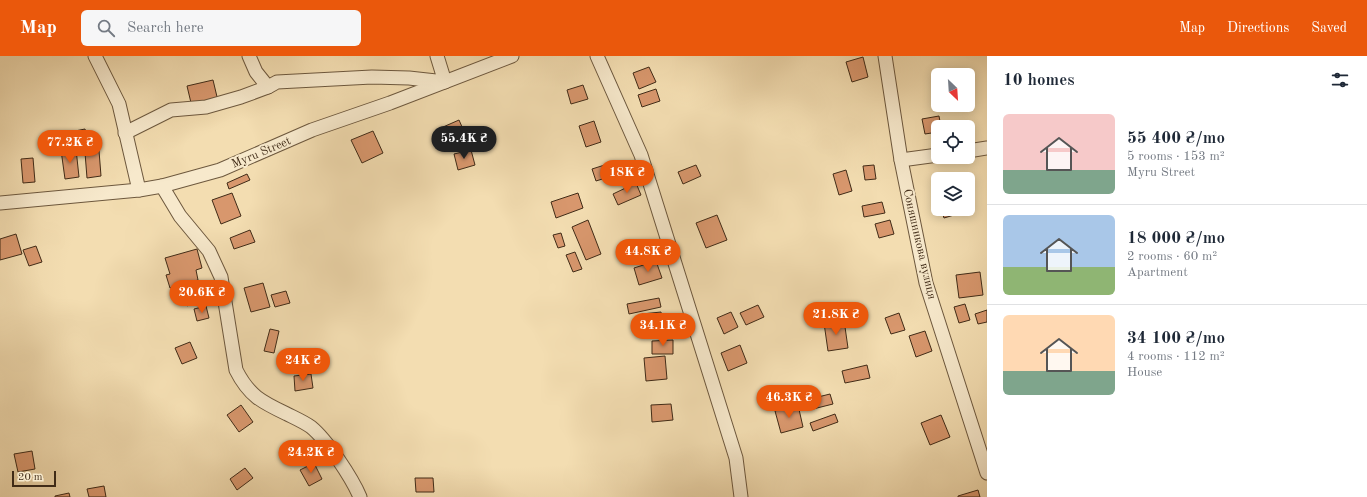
<!DOCTYPE html>
<meta charset="utf-8">
<style>
:root{--surface:#fff;--page:#f6f6f7;--text:#1f2937;--muted:#747a83;--line:#e0e1e3;--accent:#ea580c}
body{margin:0;font-family:"Old Standard TT",serif;background:var(--page);color:var(--text);height:100vh;display:flex;flex-direction:column;font-size:15px;white-space:nowrap}
*{box-sizing:border-box;margin:0}
p{font-size:13px;color:var(--muted)}
.icon{flex:none;width:22px;height:22px;fill:none;stroke:currentColor;stroke-width:2;stroke-linecap:round;stroke-linejoin:round}
.map{position:relative;flex:1;overflow:hidden}
.sheet{display:flex;flex-direction:column;background:var(--surface);width:380px}
.sheet>*{flex:none}
.needle{width:26px;rotate:155deg}
.fabs{position:absolute;left:931px;top:12px;display:grid;gap:8px}
.fabs a{display:grid;place-items:center;width:44px;height:44px;border-radius:6px;background:var(--surface);box-shadow:0 2px 10px #0003;font-size:20px}
.scale{position:absolute;left:12px;bottom:10px;width:44px;box-sizing:border-box;padding-left:4px;border:2px solid #402b17;border-top:0;font-size:11px;line-height:14px;white-space:nowrap;color:#402b17;-webkit-text-stroke:3px #f7e9cc;paint-order:stroke}
.price{position:absolute;translate:-50% -34px;padding:0 9px;border-radius:14px;background:var(--accent);color:#fff;font-size:13px;line-height:26px;filter:drop-shadow(0 1px 2px #0008)}
.price::after{content:'';position:absolute;left:50%;top:24px;width:12px;height:9px;margin-left:-6px;background:inherit;clip-path:polygon(0 0,100% 0,50% 100%)}
.price.active{background:#222;color:#fff}
ul{padding:0;list-style:none}
li{display:flex;align-items:center;gap:12px;height:100px;padding:0 16px}
li+li{border-top:1px solid var(--line)}
li span{display:grid;place-items:center;flex:none;width:112px;height:80px;border-radius:6px;color:#555}
li>.icon{margin-inline-start:auto}
span .icon{width:48px;height:48px;fill:#fffc;stroke-width:1}
li b{font-size:17px}
h2{display:flex;justify-content:space-between;align-items:center;height:48px;padding:0 16px;font-size:17px}
header{display:flex;align-items:center;gap:24px;box-sizing:border-box;height:56px;padding:0 20px;background:var(--accent);color:#fff}
header strong{font-size:19px}
nav{display:flex;gap:22px;margin-inline-start:auto;font-size:14px}
.search{width:280px;height:36px;background:var(--page);display:flex;align-items:center;gap:10px;box-sizing:border-box;padding:0 14px;border-radius:6px;color:var(--muted);font-size:15px}
main{display:flex;flex:1;min-height:0}
.map>svg:first-child{display:block}
.building{fill:#d8976d;stroke:#402b17}
.lines{fill:none;stroke-linecap:round;stroke-linejoin:round}
.street-casing{stroke:#6d583e;stroke-width:15}
.street{stroke:#f7e9cc;stroke-width:13}
.labels{text-anchor:middle;stroke-width:4;stroke-linejoin:round;paint-order:stroke}
.street-label{font-size:12px;fill:#402b17;stroke:#f7e9cc}
</style>
<header>
<strong>Map</strong>
<div class="search"><svg class="icon" aria-label="search" viewBox="0 0 24 24"><circle cx="10" cy="10" r="6"/><path d="M15 15l6 6"/></svg>Search here</div>
<nav><a>Map</a><a>Directions</a><a>Saved</a></nav>
</header>
<main>
<div class="map">
<svg width="987" height="441" viewBox="0 0 987 441">
<rect width="100%" height="100%" fill="#f3ddb1"/>
<filter id="stains"><feTurbulence type="fractalNoise" baseFrequency=".005" numOctaves="4"/><feColorMatrix values="0 0 0 0 .2 0 0 0 0 .09 0 0 0 0 .02 0 0 0 .5 -.17"/></filter>
<radialGradient id="worn" r=".72"><stop offset=".6" stop-color="#630" stop-opacity="0"/><stop offset="1" stop-color="#630" stop-opacity=".3"/></radialGradient>
<g class="building">
<polygon points="863,1 868,21 852,26 846,6"/>
<polygon points="649,11 656,26 639,33 633,17"/>
<polygon points="213,24 218,45 192,51 187,30"/>
<polygon points="583,29 588,43 571,48 567,34"/>
<polygon points="656,33 660,45 642,51 638,39"/>
<polygon points="939,60 941,71 938,71 938,76 925,78 922,63"/>
<polygon points="459,64 466,80 450,87 443,71"/>
<polygon points="594,65 601,86 586,91 579,70"/>
<polygon points="85,73 87,80 71,83 70,76"/>
<polygon points="373,75 383,97 362,107 351,84"/>
<polygon points="98,82 101,120 87,122 84,84"/>
<polygon points="76,93 79,121 65,123 61,94"/>
<polygon points="471,94 475,109 458,114 454,98"/>
<polygon points="33,102 35,126 23,127 21,103"/>
<polygon points="611,107 615,119 596,125 592,113"/>
<polygon points="696,109 701,120 683,128 678,116"/>
<polygon points="874,109 876,123 865,124 863,110"/>
<polygon points="846,114 852,135 839,139 833,118"/>
<polygon points="951,117 953,123 938,123 938,128 936,120"/>
<polygon points="247,118 250,124 229,133 227,127"/>
<polygon points="636,127 641,139 618,149 613,138"/>
<polygon points="232,137 241,160 221,168 212,144"/>
<polygon points="578,137 583,152 556,162 551,146"/>
<polygon points="882,146 885,157 864,161 862,150"/>
<polygon points="941,153 963,153 964,156 944,162"/>
<polygon points="717,159 727,184 706,192 696,167"/>
<polygon points="588,164 601,198 586,204 572,171"/>
<polygon points="890,164 894,178 879,182 875,168"/>
<polygon points="250,174 255,186 234,193 230,182"/>
<polygon points="561,177 565,190 558,192 553,179"/>
<polygon points="16,178 22,198 0,204 0,183"/>
<polygon points="36,190 42,206 29,210 23,194"/>
<polygon points="197,193 202,212 196,214 198,224 170,232 166,219 170,218 165,202"/>
<polygon points="575,196 582,213 573,216 566,199"/>
<polygon points="656,205 662,222 639,229 634,212"/>
<polygon points="980,216 983,239 959,242 956,219"/>
<polygon points="263,227 270,251 251,256 244,232"/>
<polygon points="286,235 290,247 275,251 271,239"/>
<polygon points="192,236 196,245 187,250 183,241"/>
<polygon points="659,242 661,251 629,258 627,248"/>
<polygon points="965,248 970,264 959,267 954,251"/>
<polygon points="758,249 764,261 746,269 740,257"/>
<polygon points="206,250 209,262 197,265 194,253"/>
<polygon points="987,254 987,266 978,268 975,258"/>
<polygon points="661,256 664,279 644,281 642,258"/>
<polygon points="731,256 738,271 724,278 717,262"/>
<polygon points="899,257 905,274 891,278 885,262"/>
<polygon points="844,264 848,292 828,295 824,267"/>
<polygon points="270,273 279,275 274,297 264,295"/>
<polygon points="925,275 932,295 916,301 909,280"/>
<polygon points="673,284 673,298 652,298 652,285"/>
<polygon points="190,286 197,302 182,308 175,292"/>
<polygon points="740,289 747,307 728,315 721,297"/>
<polygon points="665,300 667,323 646,325 644,302"/>
<polygon points="867,309 870,322 845,327 842,315"/>
<polygon points="311,318 313,332 295,335 294,320"/>
<polygon points="830,338 833,348 813,353 810,343"/>
<polygon points="671,348 673,364 652,366 651,349"/>
<polygon points="241,349 253,366 239,376 227,359"/>
<polygon points="798,349 803,371 781,377 775,355"/>
<polygon points="835,358 838,366 813,375 810,367"/>
<polygon points="941,359 950,381 930,389 921,367"/>
<polygon points="32,395 35,413 18,416 14,398"/>
<polygon points="314,407 322,423 309,430 300,414"/>
<polygon points="245,412 253,422 237,434 230,423"/>
<polygon points="415,422 433,422 434,436 416,436"/>
<polygon points="104,430 106,441 89,441 87,433"/>
<polygon points="978,434 980,441 958,441 958,440"/>
<polygon points="69,437 70,441 55,441 55,440"/>
</g>
<g class="lines">
<g class="street-casing">
<g id="street">
<polyline points="95,0 119,48 139,134"/>
<polyline points="249,0 256,16 268,31"/>
<polyline points="597,0 641,99 736,402 741,441"/>
<polyline points="885,0 901,104 926,227 987,417"/>
<polyline points="125,77 171,54 206,51 241,41 268,31 277,26 372,21 409,22 445,26 437,0"/>
<polyline points="968,95 987,92"/>
<polyline points="901,104 938,99"/>
<path d="M162 130 180 160 209 195 221 221 236 314C249 340 262 346 287 358 295 362 304 366 311 371 327 384 352 422 360 441"/>
<polyline points="0,147 139,134 162,130 220,114 312,74 390,47 512,0"/>
</g>
</g>
<use href="#street" class="street"/>
</g>
<g class="labels">
<g class="street-label">
<text transform="translate(261 96) rotate(-23)" y="4">Myru Street</text>
<text transform="translate(920 188) rotate(77)" y="4">Соняшникова вулиця</text>
</g>
</g>
<rect width="100%" height="100%" filter="url(#stains)"/>
<rect width="100%" height="100%" fill="url(#worn)"/>
</svg>
<div class="fabs">
<a><svg class="needle" viewBox="-14 -14 28 28"><path d="M0-13l5 13h-10z" fill="#e53935"/><path d="M0 13l5-13h-10z" fill="#747a83"/></svg></a>
<a><svg class="icon" aria-label="locate" viewBox="0 0 24 24"><circle cx="12" cy="12" r="6"/><path d="M12 2v4M12 18v4M2 12h4M18 12h4"/></svg></a>
<a><svg class="icon" aria-label="layers" viewBox="0 0 24 24"><path d="M12 4l9 5-9 5-9-5zM3 14l9 5 9-5"/></svg></a>
</div>
<div class="scale">20 m</div>
<b class="price active" style="left:464px;top:104px">55.4K ₴</b>
<b class="price" style="left:70px;top:108px">77.2K ₴</b>
<b class="price" style="left:627px;top:138px">18K ₴</b>
<b class="price" style="left:648px;top:217px">44.8K ₴</b>
<b class="price" style="left:202px;top:258px">20.6K ₴</b>
<b class="price" style="left:836px;top:280px">21.8K ₴</b>
<b class="price" style="left:663px;top:291px">34.1K ₴</b>
<b class="price" style="left:303px;top:326px">24K ₴</b>
<b class="price" style="left:789px;top:363px">46.3K ₴</b>
<b class="price" style="left:311px;top:418px">24.2K ₴</b>
</div>
<section class="sheet">
<h2>10 homes<svg class="icon" aria-label="filters" viewBox="0 0 24 24"><path d="M4 7h16M4 17h16"/><circle cx="9" cy="7" r="2"/><circle cx="15" cy="17" r="2"/></svg></h2>
<ul>
<li><span style="background:linear-gradient(#f6c9c9 70%,#7fa58c 0)"><svg class="icon" aria-label="home" viewBox="0 0 24 24"><path d="M3 11l9-7 9 7M6 9v11h12V9"/></svg></span><div><b>55 400 ₴/mo</b><p>5 rooms · 153 m²</p><p>Myru Street</p></div></li>
<li><span style="background:linear-gradient(#a9c7e8 65%,#8fb573 0)"><svg class="icon" aria-label="home" viewBox="0 0 24 24"><path d="M3 11l9-7 9 7M6 9v11h12V9"/></svg></span><div><b>18 000 ₴/mo</b><p>2 rooms · 60 m²</p><p>Apartment</p></div></li>
<li><span style="background:linear-gradient(#ffd9b3 70%,#7fa58c 0)"><svg class="icon" aria-label="home" viewBox="0 0 24 24"><path d="M3 11l9-7 9 7M6 9v11h12V9"/></svg></span><div><b>34 100 ₴/mo</b><p>4 rooms · 112 m²</p><p>House</p></div></li>
</ul>
</section>
</main>
